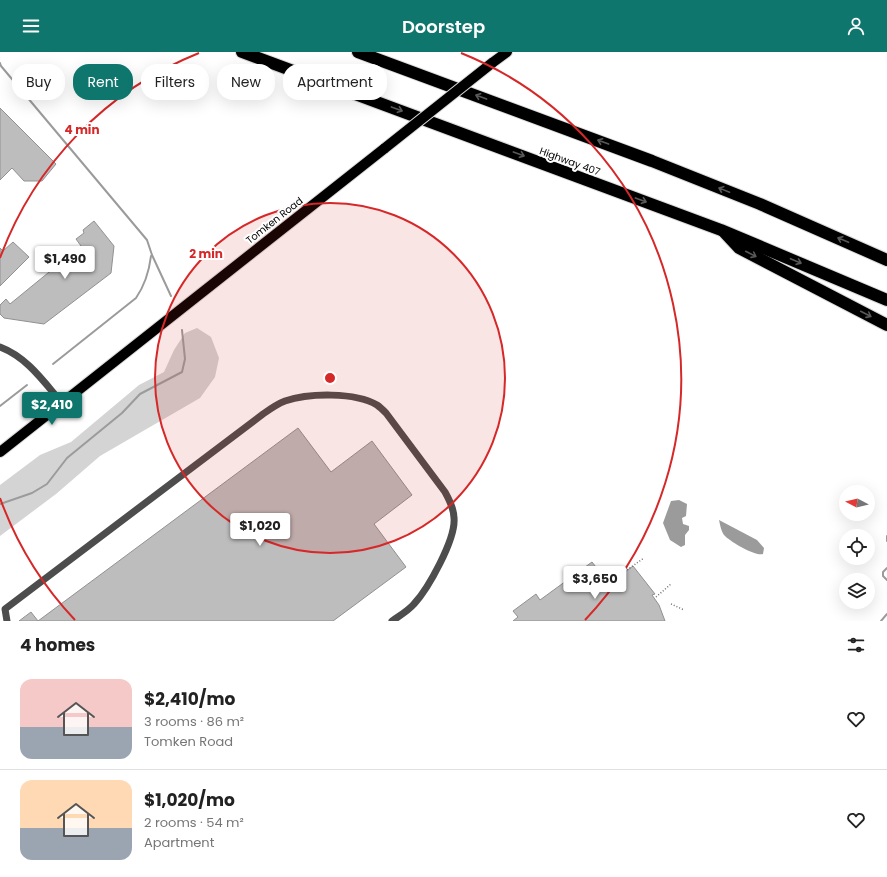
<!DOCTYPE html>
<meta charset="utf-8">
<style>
:root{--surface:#fff;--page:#f6f6f6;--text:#222;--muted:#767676;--line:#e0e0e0;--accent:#0f766e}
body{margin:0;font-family:Poppins,sans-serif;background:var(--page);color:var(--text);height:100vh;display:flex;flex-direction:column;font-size:15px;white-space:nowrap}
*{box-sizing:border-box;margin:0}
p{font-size:13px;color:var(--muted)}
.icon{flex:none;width:22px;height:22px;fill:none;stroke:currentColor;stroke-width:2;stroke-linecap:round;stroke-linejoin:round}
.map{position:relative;height:569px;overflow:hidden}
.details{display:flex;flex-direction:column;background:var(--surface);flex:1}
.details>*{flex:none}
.guide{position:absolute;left:12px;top:12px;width:400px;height:36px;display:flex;gap:8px}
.needle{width:26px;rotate:277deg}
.buttons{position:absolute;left:839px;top:433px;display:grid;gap:8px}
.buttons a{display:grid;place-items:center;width:36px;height:36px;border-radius:50%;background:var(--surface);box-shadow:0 4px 16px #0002;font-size:20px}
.price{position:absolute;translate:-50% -34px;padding:0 9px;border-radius:4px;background:#fff;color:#222;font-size:13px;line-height:26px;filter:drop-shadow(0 1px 2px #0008)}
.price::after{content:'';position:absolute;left:50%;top:24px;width:12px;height:9px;margin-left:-6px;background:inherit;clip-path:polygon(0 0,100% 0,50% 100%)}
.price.active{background:var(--accent);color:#fff}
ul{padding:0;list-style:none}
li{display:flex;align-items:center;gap:12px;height:100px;padding:0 20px}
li+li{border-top:1px solid var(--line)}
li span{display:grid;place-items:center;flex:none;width:112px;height:80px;border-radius:12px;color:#555}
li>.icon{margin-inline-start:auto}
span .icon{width:48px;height:48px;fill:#fffc;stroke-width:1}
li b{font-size:17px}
h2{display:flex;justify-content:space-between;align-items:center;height:48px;padding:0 20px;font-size:17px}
.chip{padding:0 14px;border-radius:16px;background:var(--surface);box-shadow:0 4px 16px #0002;font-size:14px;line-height:36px}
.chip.active{background:var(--accent);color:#fff}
header{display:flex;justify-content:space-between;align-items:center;height:52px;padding:0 20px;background:var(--accent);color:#fff;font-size:18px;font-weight:600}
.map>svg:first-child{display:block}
.green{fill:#d4d4d4}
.water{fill:#9b9b9b}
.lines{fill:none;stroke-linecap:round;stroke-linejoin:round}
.stream{stroke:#9b9b9b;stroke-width:2}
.building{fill:#bdbdbd;stroke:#919191}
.major-casing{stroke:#dbdbdb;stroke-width:12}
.highway-casing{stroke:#dbdbdb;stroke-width:14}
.path{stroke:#6f6f6f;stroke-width:1.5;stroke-dasharray:1 2;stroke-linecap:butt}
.minor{stroke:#4d4d4d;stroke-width:7}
.major{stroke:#000;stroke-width:10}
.highway{stroke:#000;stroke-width:12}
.major-bridge-casing{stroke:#dbdbdb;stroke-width:12;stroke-linecap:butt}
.major-bridge{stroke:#000;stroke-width:10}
.oneway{stroke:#595959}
.ring{fill:none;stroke:#d62828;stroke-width:2}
.labels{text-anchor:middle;stroke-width:4;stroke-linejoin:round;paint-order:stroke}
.street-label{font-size:10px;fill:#000;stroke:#fff}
.centre{fill:#d62828;stroke:#fff;stroke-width:2}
.ring-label{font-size:12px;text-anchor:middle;font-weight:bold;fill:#d62828;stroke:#fff;stroke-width:4;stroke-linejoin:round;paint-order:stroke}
</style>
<header><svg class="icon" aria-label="menu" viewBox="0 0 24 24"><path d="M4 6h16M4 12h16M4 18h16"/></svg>Doorstep<svg class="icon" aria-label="person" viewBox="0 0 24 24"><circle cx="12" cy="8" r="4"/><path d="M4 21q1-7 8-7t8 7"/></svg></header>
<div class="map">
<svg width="887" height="569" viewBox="0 0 887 569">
<rect width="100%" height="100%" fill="#fff"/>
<polygon class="green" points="197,276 211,285 219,306 215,325 200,346 100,404 56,442 0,484 0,433 40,403 71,390 139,333 164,320 174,298 185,281"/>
<g class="water">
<polygon points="679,448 687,452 686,464 682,466 683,472 689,474 689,478 685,483 685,493 681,495 670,488 663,471 671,449"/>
<path d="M719 468 757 488 764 496 763 502C756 505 729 489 724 483 721 479 720 472 719 468Z"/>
</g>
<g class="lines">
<g class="stream">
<polyline points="0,11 1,14 147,188 152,203 171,244"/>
<path d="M53 312 136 246C145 233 149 220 151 204"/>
<polyline points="0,354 27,333"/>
<polyline points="0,452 32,441 47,432 67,406 122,361 140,342 182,320 185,307 182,278"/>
<polyline points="887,484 887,489"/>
<polyline points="887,516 883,520 883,524 887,528"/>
<polyline points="881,569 887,562"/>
</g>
</g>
<g class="building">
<polygon points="0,56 56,112 42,129 24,129 12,116 0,128"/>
<polygon points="94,169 114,194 111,221 44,272 4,266 0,262 0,253 6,247 10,252 81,194 76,187 84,181 83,178"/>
<polygon points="13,190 29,205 0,234 0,196 3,199"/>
<polygon points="298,376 331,420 372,389 412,443 374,472 406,515 333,569 38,569"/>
<polygon points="592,510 609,532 633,514 655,542 652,543 659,553 665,569 513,569 518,565 513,559 536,542 540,548"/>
<polygon points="31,560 38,569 19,569"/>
</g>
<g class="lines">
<g class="major-casing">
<g id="major">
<polyline points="492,11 507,0"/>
<polyline points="0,400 385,96"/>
</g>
</g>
<g class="highway-casing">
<g id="highway">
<polyline points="242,0 721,178 887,248"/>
<polyline points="358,0 652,109 760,152 887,208"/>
<polyline points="725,181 739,196 887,273"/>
</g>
</g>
<g class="path">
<polyline points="610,530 644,506"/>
<polyline points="656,545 671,532"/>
<polyline points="671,552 684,558"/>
</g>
<g class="minor">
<path d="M0 295C27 305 44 330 62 351"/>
<path d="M7 569 5 557 263 362C270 357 277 352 285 349 309 341 355 340 377 353 380 355 383 358 386 361L445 440C450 449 454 457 454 466 456 487 428 537 414 552 408 559 399 564 392 569"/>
</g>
<use href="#major" class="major"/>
<use href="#highway" class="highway"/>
<g class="major-bridge-casing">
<polyline id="major-bridge" points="385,96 492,11"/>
</g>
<use href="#major-bridge" class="major-bridge"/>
</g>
<defs><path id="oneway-shaft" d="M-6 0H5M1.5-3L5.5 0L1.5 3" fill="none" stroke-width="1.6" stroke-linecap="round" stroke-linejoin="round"/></defs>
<g class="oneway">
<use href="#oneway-shaft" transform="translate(481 45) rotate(-160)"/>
<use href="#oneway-shaft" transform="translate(397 57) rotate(20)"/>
<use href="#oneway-shaft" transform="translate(603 90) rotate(-160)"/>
<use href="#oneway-shaft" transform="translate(519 102) rotate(20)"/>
<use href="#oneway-shaft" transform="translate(724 138) rotate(-158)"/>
<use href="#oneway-shaft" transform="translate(641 148) rotate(20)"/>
<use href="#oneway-shaft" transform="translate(843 188) rotate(-157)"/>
<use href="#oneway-shaft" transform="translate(751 202) rotate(27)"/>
<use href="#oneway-shaft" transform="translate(796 209) rotate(23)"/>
<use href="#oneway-shaft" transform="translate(866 262) rotate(27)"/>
</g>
<circle cx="330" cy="326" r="175" fill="#d62828" fill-opacity=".12"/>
<g class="ring">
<circle cx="330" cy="326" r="175"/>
<path d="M75 568A351 351 0 0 1 0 446M0 206A351 351 0 0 1 199 1M461 1A351 351 0 0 1 585 568"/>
</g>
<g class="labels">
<g class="street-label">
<text transform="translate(570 109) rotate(20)" y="4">Highway 407</text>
<text transform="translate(274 168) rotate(-38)" y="4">Tomken Road</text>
</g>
</g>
<circle cx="330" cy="326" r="6" class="centre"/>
<g class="ring-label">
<text x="82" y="82">4 min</text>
<text x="206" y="206">2 min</text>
</g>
</svg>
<div class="buttons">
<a><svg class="needle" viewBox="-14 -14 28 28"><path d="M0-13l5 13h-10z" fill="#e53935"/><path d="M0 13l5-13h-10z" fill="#767676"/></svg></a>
<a><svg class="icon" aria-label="locate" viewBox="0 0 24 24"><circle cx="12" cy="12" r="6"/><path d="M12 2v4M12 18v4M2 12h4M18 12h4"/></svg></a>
<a><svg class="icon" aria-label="layers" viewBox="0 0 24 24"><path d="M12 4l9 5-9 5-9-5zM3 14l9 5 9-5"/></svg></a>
</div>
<b class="price" style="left:65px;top:228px">$1,490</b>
<b class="price active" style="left:52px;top:374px">$2,410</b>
<b class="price" style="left:260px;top:495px">$1,020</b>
<b class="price" style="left:595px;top:548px">$3,650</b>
<div class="guide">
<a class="chip">Buy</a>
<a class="chip active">Rent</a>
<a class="chip">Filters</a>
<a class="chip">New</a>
<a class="chip">Apartment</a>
</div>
</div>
<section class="details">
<h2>4 homes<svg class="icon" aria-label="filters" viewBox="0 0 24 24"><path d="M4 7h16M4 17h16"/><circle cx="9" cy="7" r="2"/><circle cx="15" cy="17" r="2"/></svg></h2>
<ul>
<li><span style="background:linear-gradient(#f6c9c9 60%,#9aa5b1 0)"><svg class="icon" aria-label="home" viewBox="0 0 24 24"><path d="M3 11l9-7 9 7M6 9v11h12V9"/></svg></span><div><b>$2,410/mo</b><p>3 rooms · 86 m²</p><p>Tomken Road</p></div><svg class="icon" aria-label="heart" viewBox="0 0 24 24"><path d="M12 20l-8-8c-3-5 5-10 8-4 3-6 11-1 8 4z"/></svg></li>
<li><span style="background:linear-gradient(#ffd9b3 60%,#9aa5b1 0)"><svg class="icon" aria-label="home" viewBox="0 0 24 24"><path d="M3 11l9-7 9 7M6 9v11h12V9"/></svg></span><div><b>$1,020/mo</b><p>2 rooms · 54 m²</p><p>Apartment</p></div><svg class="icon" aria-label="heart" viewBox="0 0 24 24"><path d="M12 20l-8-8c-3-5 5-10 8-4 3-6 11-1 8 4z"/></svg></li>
</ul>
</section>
